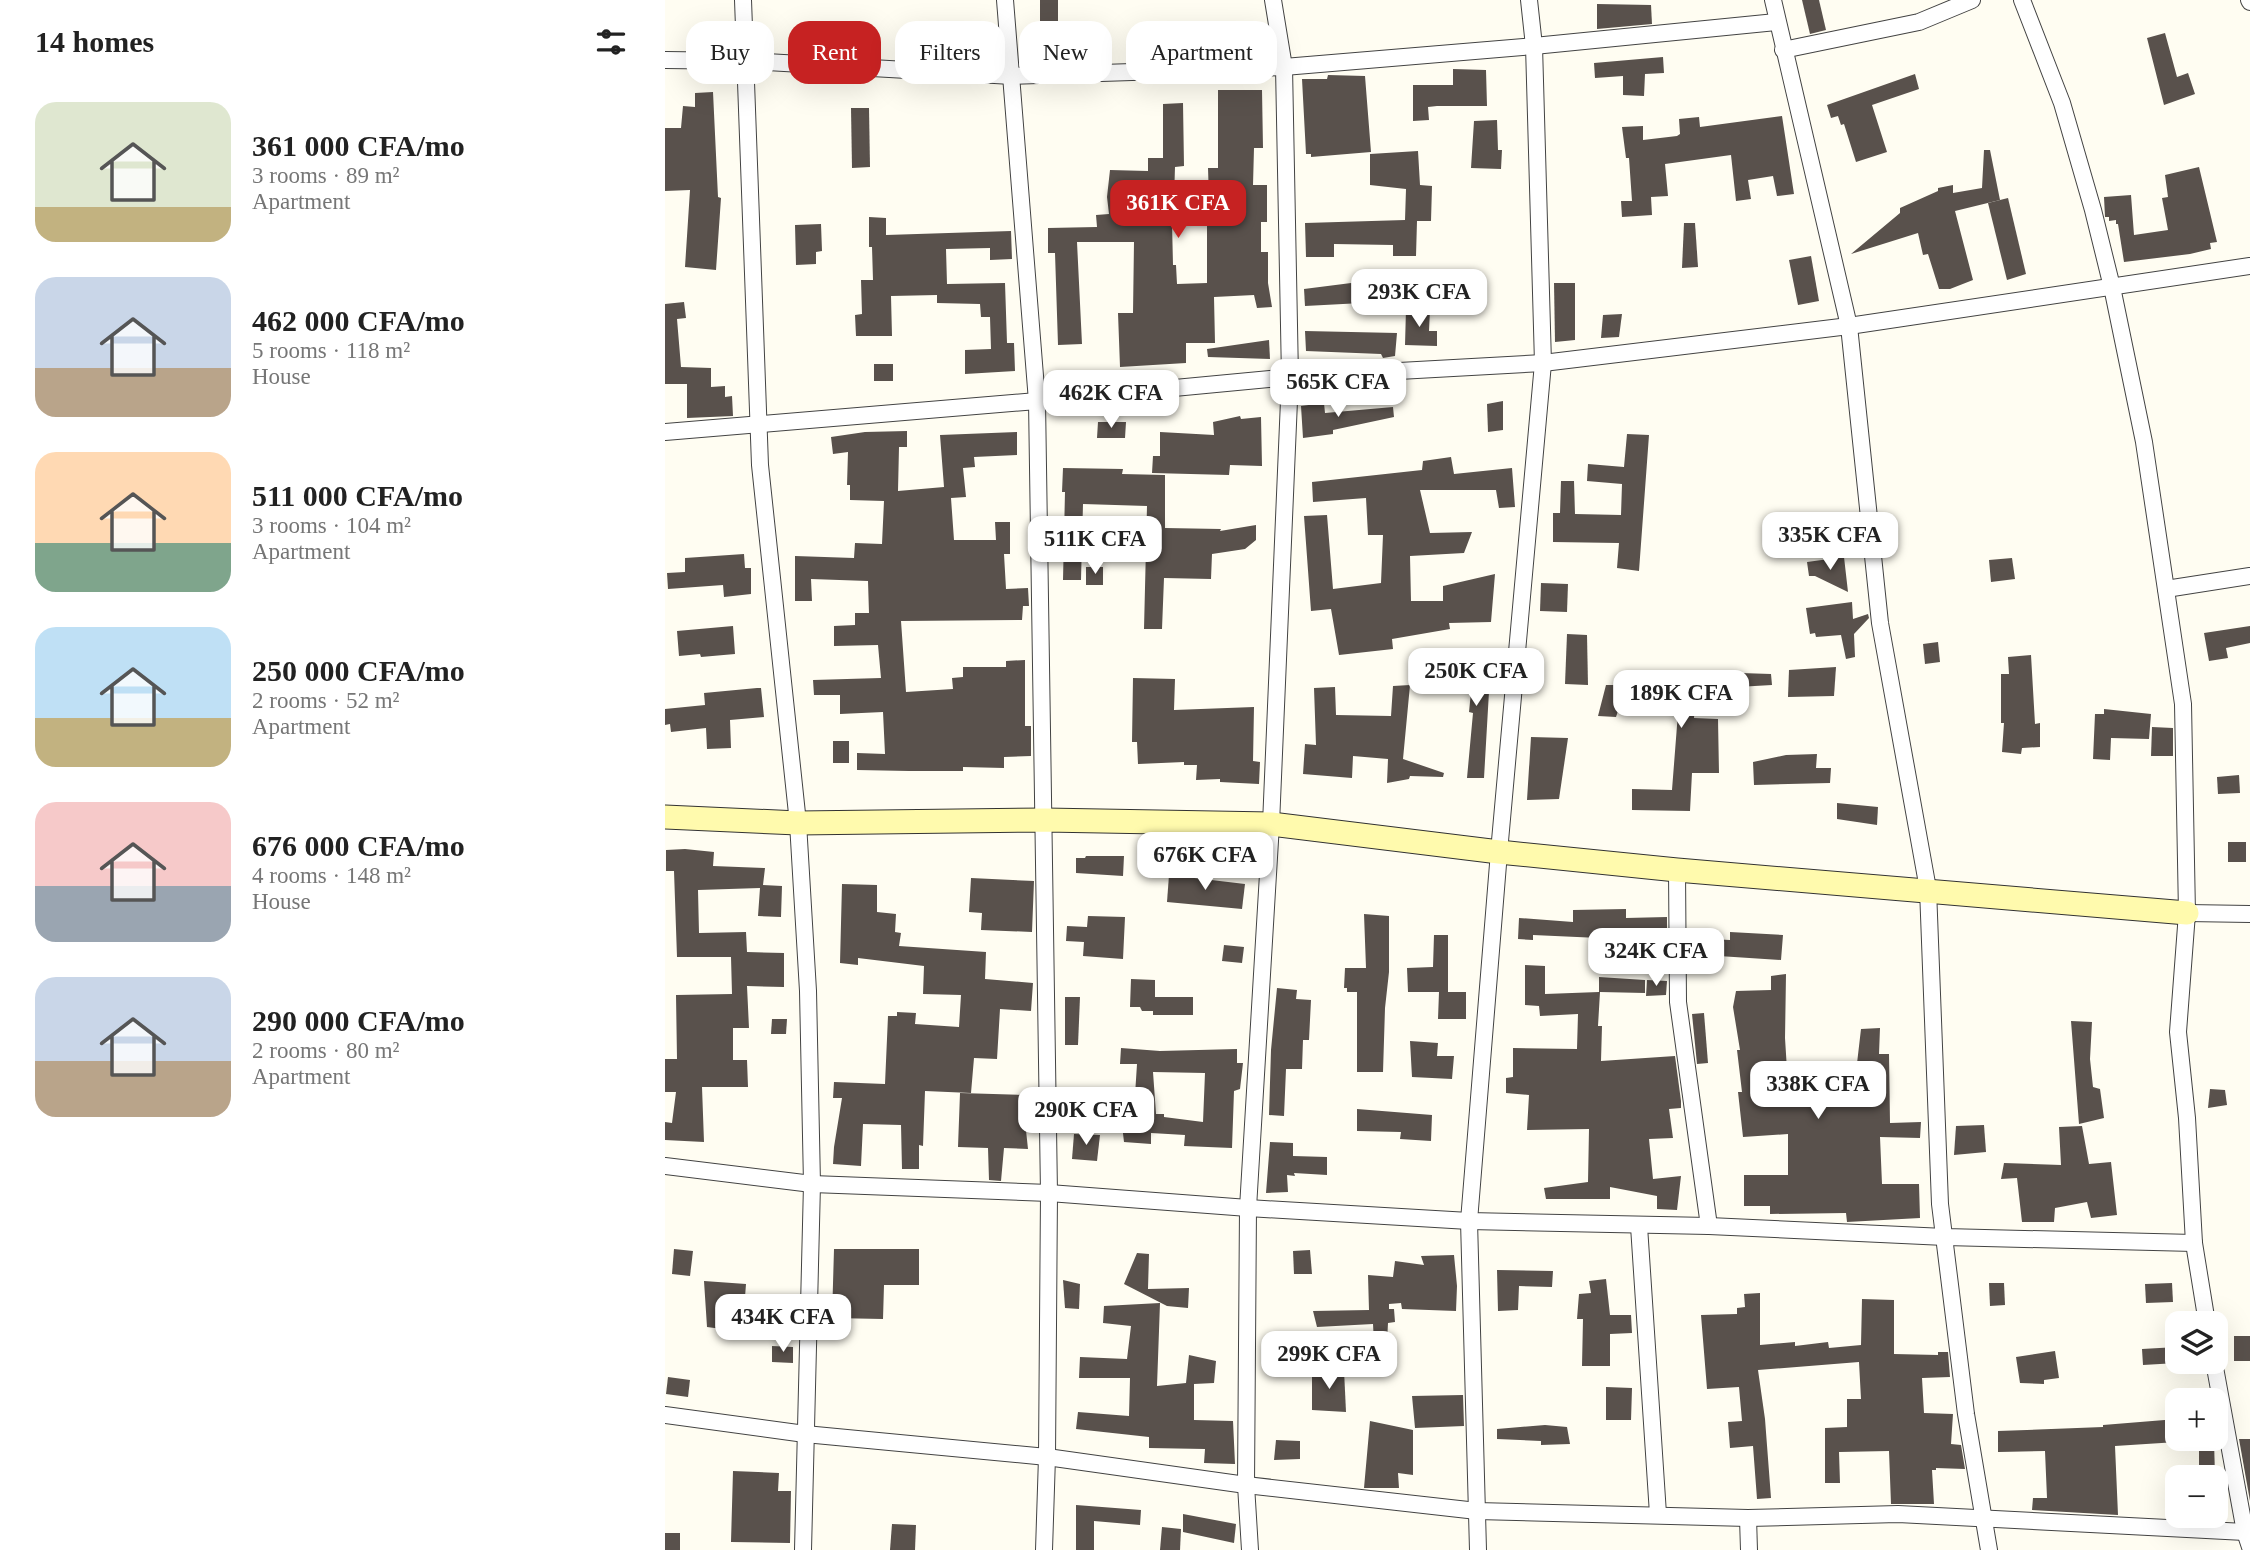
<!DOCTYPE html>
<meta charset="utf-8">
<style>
:root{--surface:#fff;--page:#f6f6f6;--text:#222;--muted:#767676;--accent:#c62222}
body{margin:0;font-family:"Times New Roman",serif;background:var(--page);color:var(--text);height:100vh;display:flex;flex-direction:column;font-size:26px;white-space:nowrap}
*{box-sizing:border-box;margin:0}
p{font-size:23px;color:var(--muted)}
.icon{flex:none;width:38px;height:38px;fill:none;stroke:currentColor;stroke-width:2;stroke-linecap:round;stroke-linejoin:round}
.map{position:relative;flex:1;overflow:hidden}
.drawer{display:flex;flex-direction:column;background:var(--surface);width:665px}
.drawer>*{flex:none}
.guide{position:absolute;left:21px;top:21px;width:665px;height:63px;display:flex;gap:14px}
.fabs{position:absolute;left:1500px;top:1311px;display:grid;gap:14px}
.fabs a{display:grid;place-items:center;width:63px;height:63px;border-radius:14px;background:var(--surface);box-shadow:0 7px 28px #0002;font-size:35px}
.price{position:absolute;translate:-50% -60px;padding:0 16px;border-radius:14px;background:#fff;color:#222;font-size:23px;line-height:46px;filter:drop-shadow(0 2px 4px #0008)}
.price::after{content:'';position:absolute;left:50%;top:42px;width:21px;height:16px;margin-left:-10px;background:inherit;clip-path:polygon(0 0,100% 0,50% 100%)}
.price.active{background:var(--accent);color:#fff}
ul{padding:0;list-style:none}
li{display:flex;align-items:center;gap:21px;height:175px;padding:0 35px}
li span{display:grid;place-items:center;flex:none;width:196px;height:140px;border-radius:21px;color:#555}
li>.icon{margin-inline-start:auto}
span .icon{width:84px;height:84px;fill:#fffc;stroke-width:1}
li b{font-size:30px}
h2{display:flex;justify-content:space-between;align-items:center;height:84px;padding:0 35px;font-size:30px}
.pill{padding:0 24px;border-radius:21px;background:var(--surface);box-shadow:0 7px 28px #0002;font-size:24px;line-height:63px}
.pill.active{background:var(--accent);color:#fff}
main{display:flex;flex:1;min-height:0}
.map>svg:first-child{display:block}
.building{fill:#59514c;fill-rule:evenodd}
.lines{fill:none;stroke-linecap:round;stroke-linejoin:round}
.street-casing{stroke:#434343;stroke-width:18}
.secondary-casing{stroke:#323232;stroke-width:25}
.street{stroke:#fff;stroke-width:16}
.secondary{stroke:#fffaad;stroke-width:23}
</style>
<main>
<section class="drawer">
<h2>14 homes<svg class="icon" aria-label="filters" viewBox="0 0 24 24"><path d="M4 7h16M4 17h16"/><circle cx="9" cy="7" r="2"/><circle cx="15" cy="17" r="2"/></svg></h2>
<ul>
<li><span style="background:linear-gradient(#dfe7d0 75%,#c2b280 0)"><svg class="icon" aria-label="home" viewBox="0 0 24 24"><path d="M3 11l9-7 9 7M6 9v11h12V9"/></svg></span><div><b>361 000 CFA/mo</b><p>3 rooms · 89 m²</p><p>Apartment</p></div></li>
<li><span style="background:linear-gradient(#c9d6e8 65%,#b9a48a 0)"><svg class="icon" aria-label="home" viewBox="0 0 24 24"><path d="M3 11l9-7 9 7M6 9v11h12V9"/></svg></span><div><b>462 000 CFA/mo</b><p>5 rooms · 118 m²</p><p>House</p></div></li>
<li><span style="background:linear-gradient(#ffd9b3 65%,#7fa58c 0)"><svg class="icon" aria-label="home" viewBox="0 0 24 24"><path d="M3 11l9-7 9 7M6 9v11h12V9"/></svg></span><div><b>511 000 CFA/mo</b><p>3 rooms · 104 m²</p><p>Apartment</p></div></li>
<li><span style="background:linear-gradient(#bfe0f5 65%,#c2b280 0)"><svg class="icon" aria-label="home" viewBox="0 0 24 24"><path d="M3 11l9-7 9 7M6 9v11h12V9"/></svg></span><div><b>250 000 CFA/mo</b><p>2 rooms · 52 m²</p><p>Apartment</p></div></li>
<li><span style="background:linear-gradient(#f6c9c9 60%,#9aa5b1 0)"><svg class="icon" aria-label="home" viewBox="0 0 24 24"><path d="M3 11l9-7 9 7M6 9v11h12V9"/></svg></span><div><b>676 000 CFA/mo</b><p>4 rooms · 148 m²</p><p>House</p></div></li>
<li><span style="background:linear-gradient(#c9d6e8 60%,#b9a48a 0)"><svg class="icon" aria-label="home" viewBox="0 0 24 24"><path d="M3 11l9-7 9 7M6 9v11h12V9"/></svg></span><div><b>290 000 CFA/mo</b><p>2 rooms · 80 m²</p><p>Apartment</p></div></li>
</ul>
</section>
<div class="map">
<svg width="1585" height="1550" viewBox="0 0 1585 1550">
<rect width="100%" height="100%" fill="#fffdf2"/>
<g class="building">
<polygon points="375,0 393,0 393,27 375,28"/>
<polygon points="1137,0 1154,0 1161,30 1145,34"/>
<polygon points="932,4 986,5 987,24 932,29"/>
<polygon points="32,28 47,29 47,50 32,50"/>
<polygon points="1500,33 1512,77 1523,73 1530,94 1499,105 1482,38"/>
<polygon points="998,57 999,73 980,74 979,96 958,95 958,76 930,78 929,63"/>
<polygon points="788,69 821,70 822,106 772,106 763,107 764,120 748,121 748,85 788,85"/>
<polygon points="1250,74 1254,89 1207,105 1222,152 1191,162 1179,124 1176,125 1173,116 1166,118 1162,105"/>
<polygon points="663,75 700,76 706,152 646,157 646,154 641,154 637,79 662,79"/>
<path d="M553 90H597L598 148H589L588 185H602V222H596V252H603V283L607 307 592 308 589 295 549 297 550 343H521V363L455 367 453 313H468L469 242H412L417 344 393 345 390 253H383V228L432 227 431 215 444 214 442 197 445 170 483 171V158H498V104L518 103 519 166 510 167 509 199H544L543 168H553ZM507 222H542V283L512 284 511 265H508Z"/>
<polygon points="48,92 53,197 56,198 51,270 20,267 25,190 0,191 0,128 16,128 18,106 30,107 30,93"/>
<polygon points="186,108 204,108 205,167 187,168"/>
<polygon points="1117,116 1129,194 1112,196 1108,176 1083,180 1086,199 1071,201 1066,155 1000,164 1003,196 986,197 987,215 957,217 956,201 967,201 964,158 961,158 957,127 978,126 978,140 1012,136 1015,134 1014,119 1034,117 1035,127"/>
<polygon points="832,120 833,150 837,150 836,169 806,168 809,121"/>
<polygon points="1319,150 1325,150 1335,200 1290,211 1308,280 1285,289 1274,289 1263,254 1258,255 1253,233 1186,254 1235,213 1235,208 1273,191 1273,188 1288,185 1288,193 1317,188"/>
<polygon points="753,151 755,185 767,186 766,221 752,221 751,256 728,256 728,245 669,244 669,257 641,257 640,223 740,220 741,189 705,185 705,154"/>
<polygon points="1534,167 1552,242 1545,243 1546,249 1525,254 1459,262 1453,224 1451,224 1451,220 1444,221 1444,217 1440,217 1439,197 1466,195 1469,235 1503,230 1497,198 1503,197 1500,175"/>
<polygon points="1343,198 1361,274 1342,280 1323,203"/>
<polygon points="204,217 221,218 221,235 346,231 347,259 325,260 325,248 281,249 282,284 340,283 342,343 349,343 350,371 300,374 300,350 326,349 325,317 316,317 315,304 272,303 272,295 226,296 227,336 191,336 190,315 197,314 196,280 208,280 207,247 204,247"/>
<polygon points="1019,223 1030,223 1033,267 1017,268"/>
<polygon points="156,224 157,251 151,252 151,264 131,265 130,225"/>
<polygon points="1146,256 1154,301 1133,305 1124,260"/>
<polygon points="694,282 697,303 640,306 639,289"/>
<polygon points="889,283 910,283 910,340 890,342"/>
<polygon points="19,302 21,318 12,319 16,367 46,368 46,387 60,386 60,397 67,396 68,416 22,418 22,384 0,384 0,304"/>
<polygon points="741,309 765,309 764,331 772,331 772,346 740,345"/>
<polygon points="957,314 954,337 936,338 938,315"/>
<polygon points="640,331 732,333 730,356 718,358 716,354 641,351"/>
<polygon points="604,340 605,359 543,357 542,349"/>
<rect x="209" y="364" width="19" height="17"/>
<polygon points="838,401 838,430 823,432 822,404"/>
<polygon points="659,403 660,413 728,407 729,417 668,430 668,434 638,438 636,406"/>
<polygon points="575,416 576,419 596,417 597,466 565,465 564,475 487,473 488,456 495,456 495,432 549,435 548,422"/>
<polygon points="433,422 461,422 460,438 432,438"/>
<polygon points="242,431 242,447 234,447 233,491 279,487 275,435 352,432 352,455 309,457 310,467 298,468 301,497 286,498 289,540 331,540 330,522 345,522 345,554 339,554 341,589 363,588 364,606 358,606 357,620 236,621 241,692 288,689 287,678 298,677 298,667 341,667 341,661 360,660 360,726 366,726 366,756 339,757 339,768 298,767 298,771 244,771 192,770 192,753 220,754 218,712 175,714 175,695 149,695 148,680 216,678 213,645 169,646 169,626 190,625 190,613 204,613 203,581 146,579 147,601 130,601 130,556 189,558 190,543 217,544 219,501 185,500 185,485 182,485 183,452 168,454 166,437 200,432"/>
<polygon points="962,434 984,435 974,571 952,568 954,543 888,542 888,513 895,513 896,481 909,481 910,514 956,515 957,484 922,481 923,464 959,467"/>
<polygon points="786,457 789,474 847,468 850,507 834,508 831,490 755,490 765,533 807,532 799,553 745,556 746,601 778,601 778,586 830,574 826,622 784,623 785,629 727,639 728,649 674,655 666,609 646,611 639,516 662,515 668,589 716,583 718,535 703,535 701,498 648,502 647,482 757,470 758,461"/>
<polygon points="398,468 458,469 457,474 500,475 500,528 556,529 555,531 591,525 591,540 580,549 547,554 546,579 499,578 497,629 479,629 482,506 418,504 416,580 398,580 400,492 397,492"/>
<polygon points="79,554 80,568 86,568 86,594 59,597 58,585 3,589 2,573 20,572 20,558"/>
<polygon points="1179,557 1183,592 1150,576 1144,576 1142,562"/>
<polygon points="1347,558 1350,579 1326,582 1324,560"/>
<rect x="421" y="567" width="17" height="18"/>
<polygon points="876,583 903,584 902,612 875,611"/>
<polygon points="1187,602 1188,619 1203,614 1204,618 1189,634 1190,657 1181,659 1176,635 1151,637 1150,633 1145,634 1141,608"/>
<polygon points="68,626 70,654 36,657 35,654 14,656 12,631"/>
<polygon points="1585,626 1585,643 1561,648 1563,658 1544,661 1539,633"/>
<polygon points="902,634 922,635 923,685 900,684"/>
<polygon points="1273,642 1275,662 1260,664 1258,644"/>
<polygon points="800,655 826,657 819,778 802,778 808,713 804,712 806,692 790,693 789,671 802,670"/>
<polygon points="1366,655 1370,724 1375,723 1375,747 1357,748 1356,754 1337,752 1339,723 1336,723 1336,674 1344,674 1343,657"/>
<polygon points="1171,667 1169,696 1123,697 1124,670"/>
<polygon points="1045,672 1106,674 1107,685 1055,688 1055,698 1030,699 1029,718 1053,719 1054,773 1027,773 1025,811 967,810 967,789 1007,790 1014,700 980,702 978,710 954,708 951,717 933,716 941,685 1019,685 1019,674 1045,674"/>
<polygon points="468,678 510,679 509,710 589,707 588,761 595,762 594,784 555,782 555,779 531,780 532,765 519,765 519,762 473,764 472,742 467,742"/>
<polygon points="745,685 738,759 779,773 778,777 745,776 744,779 722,783 723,759 688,756 687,778 638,774 640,744 651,745 649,688 670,687 671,715 726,716 728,686"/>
<polygon points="92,688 96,688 99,717 65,720 66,748 42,749 41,728 6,732 5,724 0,725 0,709 40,705 39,693"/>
<polygon points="1439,709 1486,714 1484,739 1446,738 1445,760 1428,759 1430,714 1439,714"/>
<polygon points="1487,727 1508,728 1508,756 1486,756"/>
<polygon points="866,737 903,738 894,799 862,800"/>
<rect x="168" y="741" width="16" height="22"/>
<polygon points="1152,754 1151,768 1166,768 1165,783 1089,785 1088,762 1121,755"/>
<polygon points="1574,775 1575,793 1553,794 1552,777"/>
<polygon points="1172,803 1213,807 1212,825 1172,819"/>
<rect x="1563" y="842" width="18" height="20"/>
<polygon points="20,849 49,852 48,866 100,868 98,885 117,886 116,917 93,916 95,888 33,890 34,933 81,932 82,952 119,953 119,987 82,986 84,1028 68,1028 68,1060 82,1060 83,1087 37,1087 39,1142 0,1140 0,1122 7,1123 11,1092 0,1092 0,1059 12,1059 11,995 67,994 66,957 12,957 9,871 1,871 1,850"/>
<polygon points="421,856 459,856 458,876 411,873 411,858 420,858"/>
<polygon points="504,875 580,884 577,909 502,902"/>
<polygon points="306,878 369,881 367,932 316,930 317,913 304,912"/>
<polygon points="177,884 212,885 212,912 231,914 230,932 236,933 234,946 321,952 320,979 368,983 366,1011 335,1009 332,1059 309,1058 306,1093 260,1091 258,1146 254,1145 254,1169 237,1169 236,1125 198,1124 196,1166 168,1164 169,1147 177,1098 168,1098 169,1082 220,1084 223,1016 232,1016 232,1012 251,1013 250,1024 294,1027 296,995 258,994 259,966 193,958 193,965 175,963"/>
<polygon points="961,909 961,918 1002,917 1002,951 933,959 934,938 868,935 868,940 853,939 854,918 908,922 908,910"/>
<polygon points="699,914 724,916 724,972 720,1008 718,1072 692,1072 692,992 682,992 682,988 679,988 680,968 701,968"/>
<polygon points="423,916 460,917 458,959 418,956 419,942 401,941 402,926 422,927"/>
<polygon points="1065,932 1118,935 1116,960 1023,954 1023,938 1065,940"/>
<polygon points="769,935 783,935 783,992 801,992 801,1019 773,1019 774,992 743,992 742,968 768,967"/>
<polygon points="559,945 579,947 577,963 557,961"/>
<polygon points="860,965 880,966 880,994 934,992 934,977 980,980 980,993 935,992 933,1026 937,1026 936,1061 1010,1056 1016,1101 1016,1108 1004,1109 1008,1138 984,1139 988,1179 1016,1176 1012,1210 992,1209 992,1196 945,1187 945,1199 881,1199 879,1188 923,1182 924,1129 862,1130 864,1095 841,1093 841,1078 848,1077 848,1048 912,1049 913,1014 875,1016 874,1006 860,1005"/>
<polygon points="1121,974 1120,1038 1122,1070 1191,1072 1196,1029 1215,1028 1214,1054 1224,1054 1225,1123 1256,1122 1255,1138 1215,1137 1217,1184 1254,1184 1255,1218 1182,1222 1181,1213 1105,1214 1105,1206 1079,1206 1079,1175 1123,1175 1123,1134 1078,1137 1073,1092 1077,1092 1072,1050 1075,1050 1068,1007 1071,991 1106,990 1106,976"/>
<polygon points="466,979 490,980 490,997 528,997 528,1015 488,1015 488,1011 477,1011 475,1007 465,1007"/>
<polygon points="982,980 1002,981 1001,995 981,996"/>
<polygon points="612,988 632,990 631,999 646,1000 644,1040 638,1040 637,1069 621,1069 619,1116 604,1115 606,1050"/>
<polygon points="400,997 415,997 413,1045 400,1045"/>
<polygon points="1039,1013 1043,1063 1032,1064 1027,1014"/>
<polygon points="107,1019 122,1019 121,1034 106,1034"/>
<polygon points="1406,1021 1427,1022 1425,1059 1428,1087 1435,1089 1439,1118 1414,1124"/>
<polygon points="745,1041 773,1043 772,1056 789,1056 787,1079 747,1077"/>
<path d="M456 1048 495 1051 572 1049V1063H578L575 1089 569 1091 567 1148 519 1146 520 1135 486 1133V1144L459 1142 457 1125H462L464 1094 470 1095 472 1064H455ZM488 1072 540 1073 538 1122 499 1117V1114H491Z"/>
<polygon points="1545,1089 1560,1090 1562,1105 1543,1108"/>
<polygon points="295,1093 362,1095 360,1121 363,1149 339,1148 336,1181 324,1180 323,1148 293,1147"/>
<polygon points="692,1109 767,1115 766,1141 735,1139 736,1132 692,1131"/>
<polygon points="1319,1125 1321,1152 1289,1155 1291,1126"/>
<polygon points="1417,1126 1424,1164 1446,1162 1452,1215 1426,1218 1422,1202 1390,1208 1389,1222 1357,1222 1352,1178 1336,1179 1339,1163 1396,1165 1394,1127"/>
<polygon points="409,1134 435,1135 432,1161 407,1159"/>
<polygon points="605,1142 628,1143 628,1156 662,1157 662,1175 629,1173 630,1176 622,1175 623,1192 601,1193"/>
<polygon points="9,1249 28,1251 25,1276 7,1274"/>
<polygon points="169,1249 254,1249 254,1285 219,1285 218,1319 167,1318"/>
<polygon points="645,1250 647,1274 629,1274 628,1251"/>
<polygon points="472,1253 484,1254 483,1289 524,1288 523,1308 502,1306 459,1284"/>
<polygon points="789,1255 792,1286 791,1311 737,1309 736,1303 724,1304 724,1309 729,1309 730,1322 723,1323 721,1361 710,1361 708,1324 652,1327 648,1311 704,1310 703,1275 728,1277 730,1261 759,1265 756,1256"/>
<polygon points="832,1270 888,1271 887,1287 854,1286 853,1310 833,1311"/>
<polygon points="941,1279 945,1315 966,1315 967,1333 945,1334 945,1366 917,1366 918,1319 912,1319 914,1294 926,1293 924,1281"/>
<polygon points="398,1280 415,1284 414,1309 400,1308"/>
<polygon points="39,1281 81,1284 80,1297 89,1297 88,1314 60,1311 57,1329 42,1327"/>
<polygon points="1324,1283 1339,1283 1340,1305 1325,1306"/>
<polygon points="1507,1283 1508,1302 1481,1303 1480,1284"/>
<polygon points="1095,1293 1095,1345 1130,1342 1130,1346 1163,1342 1164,1348 1196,1345 1197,1299 1229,1300 1229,1354 1273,1355 1273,1352 1283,1352 1285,1377 1257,1378 1259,1413 1288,1414 1286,1444 1296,1445 1300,1469 1271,1468 1271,1470 1267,1470 1269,1504 1226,1504 1224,1451 1174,1452 1175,1483 1160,1483 1160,1428 1182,1427 1182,1399 1196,1399 1194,1362 1093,1370 1100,1419 1106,1498 1092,1499 1088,1446 1065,1448 1063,1422 1077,1421 1074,1387 1042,1389 1036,1315 1072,1314 1072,1308 1080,1307 1079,1294"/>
<polygon points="495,1303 492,1386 521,1383 524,1355 551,1361 549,1383 529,1384 529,1420 568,1421 570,1464 539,1463 540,1449 484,1448 484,1437 411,1429 413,1412 464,1416 465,1378 414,1378 415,1357 462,1359 466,1326 438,1323 439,1306"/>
<rect x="1569" y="1336" width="16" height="25"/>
<polygon points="107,1346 128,1347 128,1363 107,1362"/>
<polygon points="1512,1347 1512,1363 1478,1365 1477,1349"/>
<polygon points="1390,1351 1394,1378 1379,1380 1379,1384 1355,1383 1351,1357"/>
<polygon points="679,1370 681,1412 647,1410 647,1373"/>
<polygon points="3,1377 25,1380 23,1397 1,1394"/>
<polygon points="941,1387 967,1388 966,1420 941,1420"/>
<polygon points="798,1395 799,1426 750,1428 747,1396"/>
<polygon points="1512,1419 1512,1442 1450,1446 1453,1515 1367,1510 1368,1498 1382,1498 1380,1451 1333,1452 1333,1431 1438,1427 1438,1425"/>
<polygon points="705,1421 748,1430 748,1475 733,1473 734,1488 699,1488"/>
<polygon points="880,1425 902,1427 905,1444 876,1445 876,1441 832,1439 832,1429"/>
<polygon points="1574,1439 1585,1439 1585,1501"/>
<polygon points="611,1440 635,1441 635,1459 609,1460"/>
<polygon points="1549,1440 1550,1477 1534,1477 1534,1441"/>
<polygon points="68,1471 114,1473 113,1491 126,1491 125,1543 66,1542"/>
<polygon points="411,1505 476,1510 475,1525 429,1521 429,1550 411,1550"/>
<polygon points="518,1514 571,1524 569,1543 518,1532"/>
<polygon points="227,1524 251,1525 250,1550 225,1550"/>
<polygon points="497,1527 516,1529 515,1550 495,1550"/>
<rect x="0" y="1533" width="15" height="17"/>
</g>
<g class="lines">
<g class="street-casing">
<g id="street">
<polyline points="78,0 95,465 133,823 143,991 147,1184 138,1550"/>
<polyline points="340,0 372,401 384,1193 382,1457 379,1550"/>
<polyline points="1108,0 1184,326 1215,623 1263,889 1275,1204 1301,1414 1324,1550"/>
<polyline points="1357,0 1397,103 1428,210 1447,287 1479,442 1518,704 1522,913 1513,1032 1522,1118 1529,1243 1542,1323"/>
<polyline points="1584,0 1585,2"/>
<polyline points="1118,50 1254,22 1307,0"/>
<polyline points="0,60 82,61 347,76 619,67 869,46 1111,22"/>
<polyline points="0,432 372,401 625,377 878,363 1184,326 1585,266"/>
<polyline points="1501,589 1585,576"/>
<polyline points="1012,870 1013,1002 1044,1226"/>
<polyline points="1522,913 1585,914"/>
<polyline points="0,1166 147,1184 384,1193 583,1208 804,1221 1044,1226 1280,1237 1529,1243"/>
<polyline points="974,1226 993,1514"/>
<polyline points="1549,1362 1580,1532 1585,1547"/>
<polyline points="0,1415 140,1434 382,1457 581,1485 812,1511 1083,1518 1233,1514 1580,1532"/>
<polyline points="1083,1518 1084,1550"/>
<polyline points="585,1550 581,1485 583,1208 606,824 625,377 619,67 608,0"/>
<polyline points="813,1550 804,1221 834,852 878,363 869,46 864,0"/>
</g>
</g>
<g class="secondary-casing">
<polyline id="secondary" points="0,817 133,823 380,820 606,824 834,852 1012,870 1522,913"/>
</g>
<use href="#street" class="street"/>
<use href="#secondary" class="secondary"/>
</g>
</svg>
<div class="fabs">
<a><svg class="icon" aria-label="layers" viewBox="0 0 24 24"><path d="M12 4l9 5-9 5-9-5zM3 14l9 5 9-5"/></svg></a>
<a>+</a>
<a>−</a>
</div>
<b class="price active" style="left:513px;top:240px">361K CFA</b>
<b class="price" style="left:754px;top:329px">293K CFA</b>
<b class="price" style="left:673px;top:419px">565K CFA</b>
<b class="price" style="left:446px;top:430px">462K CFA</b>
<b class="price" style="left:1165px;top:572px">335K CFA</b>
<b class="price" style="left:430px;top:576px">511K CFA</b>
<b class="price" style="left:811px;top:708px">250K CFA</b>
<b class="price" style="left:1016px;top:730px">189K CFA</b>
<b class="price" style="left:540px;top:892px">676K CFA</b>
<b class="price" style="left:991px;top:988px">324K CFA</b>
<b class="price" style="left:1153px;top:1121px">338K CFA</b>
<b class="price" style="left:421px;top:1147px">290K CFA</b>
<b class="price" style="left:118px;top:1354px">434K CFA</b>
<b class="price" style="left:664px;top:1391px">299K CFA</b>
<div class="guide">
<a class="pill">Buy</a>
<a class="pill active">Rent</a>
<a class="pill">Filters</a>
<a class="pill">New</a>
<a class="pill">Apartment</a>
</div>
</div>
</main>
